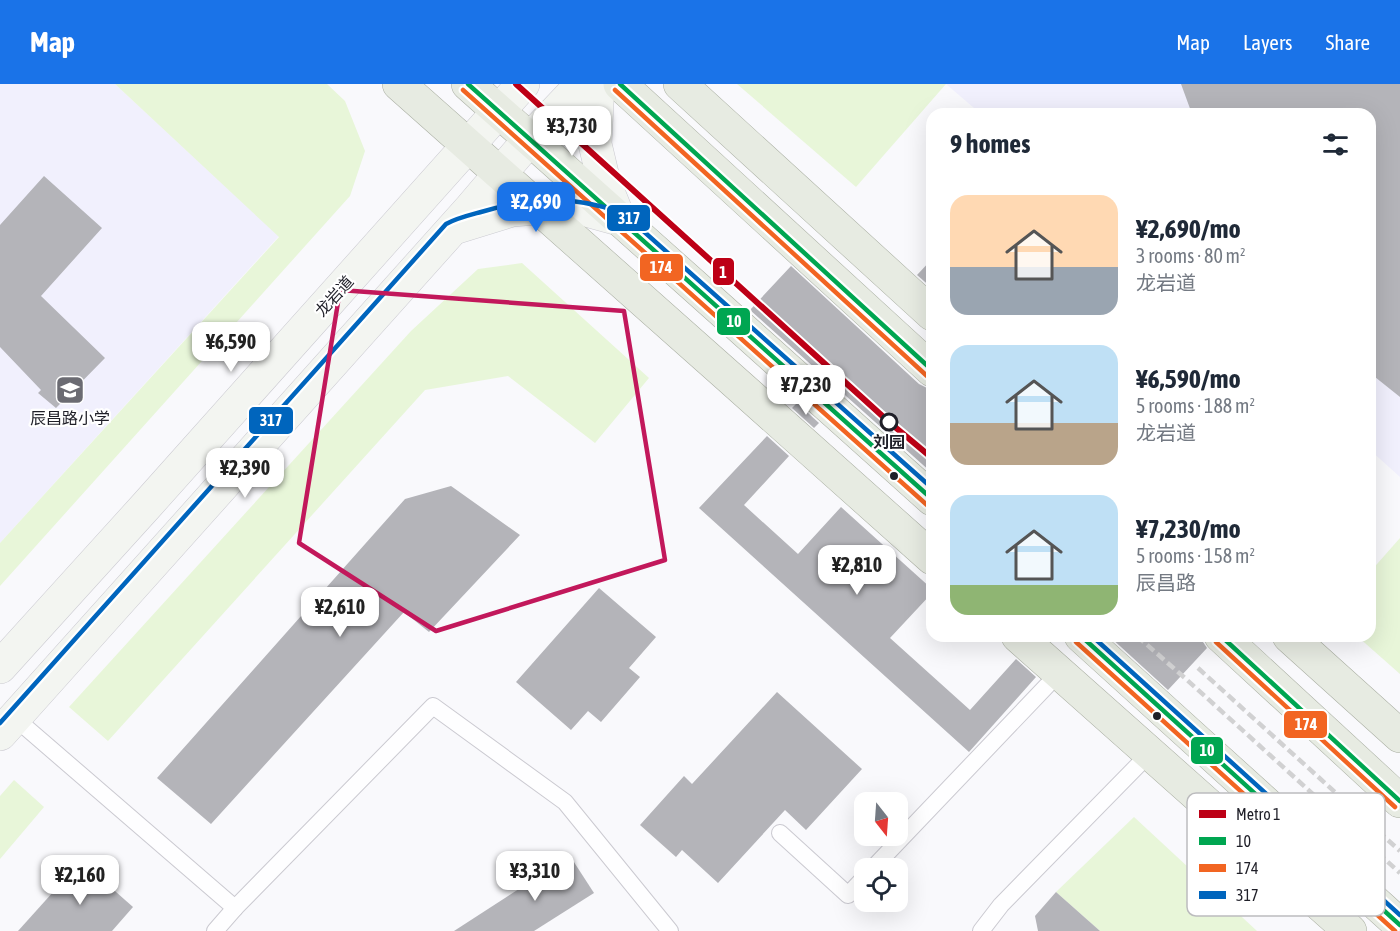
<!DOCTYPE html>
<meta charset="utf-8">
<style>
:root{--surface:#fff;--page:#f6f6f7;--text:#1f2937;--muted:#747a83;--accent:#1a73e8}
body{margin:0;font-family:"Asap Condensed","Noto Sans SC",sans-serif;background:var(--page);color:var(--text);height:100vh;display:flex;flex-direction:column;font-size:22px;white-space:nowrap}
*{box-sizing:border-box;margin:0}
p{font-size:20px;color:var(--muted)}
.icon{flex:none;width:33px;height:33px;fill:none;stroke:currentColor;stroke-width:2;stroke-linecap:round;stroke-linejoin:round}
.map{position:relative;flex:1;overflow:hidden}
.details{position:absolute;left:926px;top:24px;width:450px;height:534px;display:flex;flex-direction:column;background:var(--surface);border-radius:18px;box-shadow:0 6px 24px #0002}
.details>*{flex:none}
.needle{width:39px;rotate:163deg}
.fabs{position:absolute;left:854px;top:708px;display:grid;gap:12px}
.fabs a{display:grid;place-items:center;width:54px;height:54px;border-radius:12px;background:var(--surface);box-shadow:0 6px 24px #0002;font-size:30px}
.price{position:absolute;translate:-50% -51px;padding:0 14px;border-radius:12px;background:#fff;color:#222;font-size:20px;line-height:39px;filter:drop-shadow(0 2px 3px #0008)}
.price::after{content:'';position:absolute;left:50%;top:36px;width:18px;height:14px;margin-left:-9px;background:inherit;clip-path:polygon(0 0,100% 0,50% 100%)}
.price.current{background:var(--accent);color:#fff}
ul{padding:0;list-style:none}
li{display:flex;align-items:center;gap:18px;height:150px;padding:0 24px}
li span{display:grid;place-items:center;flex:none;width:168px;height:120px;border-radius:18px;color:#555}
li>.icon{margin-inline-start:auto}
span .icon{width:72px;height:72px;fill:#fffc;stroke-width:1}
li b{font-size:26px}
h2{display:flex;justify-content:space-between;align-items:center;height:72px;padding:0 24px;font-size:26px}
header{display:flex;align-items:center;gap:36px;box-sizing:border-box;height:84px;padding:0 30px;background:var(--accent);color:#fff}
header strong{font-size:28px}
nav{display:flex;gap:33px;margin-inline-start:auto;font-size:21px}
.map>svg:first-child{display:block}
.built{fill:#f1f0fd}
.green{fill:#e8f6d9}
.building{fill:#b4b4b9}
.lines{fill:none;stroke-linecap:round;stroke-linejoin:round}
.lane-casing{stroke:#cbcad1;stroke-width:18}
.secondary-casing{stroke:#cbcad1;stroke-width:34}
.primary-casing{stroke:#aaafa3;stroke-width:34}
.lane{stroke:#fefeff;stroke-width:16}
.secondary{stroke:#f3f5f1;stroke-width:33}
.primary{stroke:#e7ebe2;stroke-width:33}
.rail{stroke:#d1d1d2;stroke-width:4.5;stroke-dasharray:9 4.5;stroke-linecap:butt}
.bus-1-casing{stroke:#fff;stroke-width:9}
.bus-2-casing{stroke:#fff;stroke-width:9}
.bus-3-casing{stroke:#fff;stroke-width:9}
.bus-1{stroke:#00a651;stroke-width:4.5}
.bus-2{stroke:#f26522;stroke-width:4.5}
.bus-3{stroke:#0065bd;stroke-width:4.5}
.metro-1-casing{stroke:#fff;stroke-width:10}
.metro-1{stroke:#bd0016;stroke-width:6}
.marked{fill:none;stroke:#c2185b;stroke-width:4.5;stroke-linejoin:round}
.stop-dot{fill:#fff;stroke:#1f1f28;stroke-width:3}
.bus-dot{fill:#1f1f28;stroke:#fff;stroke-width:2}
.labels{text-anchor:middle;stroke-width:4.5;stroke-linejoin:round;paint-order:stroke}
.street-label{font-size:16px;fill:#1f1f28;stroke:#fff}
.poi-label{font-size:16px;fill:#1f1f28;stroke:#fff}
.stop-label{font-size:16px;font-weight:bold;fill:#1f1f28;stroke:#fff}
.key{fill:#fff;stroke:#bcbcbe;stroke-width:1.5}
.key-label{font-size:16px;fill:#1f1f28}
.line-badge{stroke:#fff;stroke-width:2}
.badge-label{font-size:16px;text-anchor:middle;font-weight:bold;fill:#fff}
</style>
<header>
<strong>Map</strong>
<nav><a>Map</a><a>Layers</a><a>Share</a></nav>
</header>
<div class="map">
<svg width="1400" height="847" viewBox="0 0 1400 847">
<rect width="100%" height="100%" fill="#f9f9fc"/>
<g class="built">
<polygon points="0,0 115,0 279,152 0,459"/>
<polygon points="946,0 1400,0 1400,393 1370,366 1370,30 981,30"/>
</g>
<g class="green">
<polygon points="115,0 327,0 345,17 365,67 350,112 0,502 0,459 279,153"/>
<polygon points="737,0 946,0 856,103"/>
<polygon points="522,179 649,294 595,359 508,292 425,306 108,657 69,623 411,247 478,185"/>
<polygon points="1400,454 1400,590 1357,552 1370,552 1370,488"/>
<polygon points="14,696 44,723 0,775 0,712"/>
<polygon points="1134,733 1257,847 1100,847 1056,808"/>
</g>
<g class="building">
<polygon points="1181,0 1400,0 1400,313 1370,289 1370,30 1192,30"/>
<polygon points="44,92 102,144 41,212 105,274 56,324 38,309 41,306 0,263 0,141"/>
<polygon points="932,175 932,204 917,191"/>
<polygon points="791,182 919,300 927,304 932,304 932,389 750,226"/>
<polygon points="797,319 819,339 814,344 792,324"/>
<polygon points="767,352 789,372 744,421 798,470 841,423 932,505 932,509 890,554 970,626 1016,575 1036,593 969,668 699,424"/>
<polygon points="451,402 520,451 429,548 404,528 211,740 157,694 405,415"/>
<polygon points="599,504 656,553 629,584 640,593 601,638 588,627 571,646 516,598"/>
<polygon points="1109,552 1203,552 1203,558 1207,564 1168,606"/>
<polygon points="777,608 862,685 806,746 785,726 718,799 682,766 676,773 640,741 684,692 692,700"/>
<polygon points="570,772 594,809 534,847 454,847"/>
<polygon points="81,777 133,823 112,847 18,847"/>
<polygon points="1056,808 1100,847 1038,847 1035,832"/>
</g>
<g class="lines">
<g class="lane-casing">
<g id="lane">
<polyline points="15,634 235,824"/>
<polyline points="780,749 848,811 864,794"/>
<polyline points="873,784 1059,589"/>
<polyline points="215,847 235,824 433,622 565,718 670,847"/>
<polyline points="981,847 1001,821 1149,670"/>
</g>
</g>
<g class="secondary-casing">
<g id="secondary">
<polyline points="598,0 595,60 604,98 619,135"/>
<polyline points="454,144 512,126 537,124 565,123 583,125 619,135"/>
<polyline points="0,583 146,422 523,0"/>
<polyline points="0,650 471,124 529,56 582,0"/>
</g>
</g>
<g class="primary-casing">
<g id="primary">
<polyline points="399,0 728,292 932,474"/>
<polyline points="468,0 719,224 932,415"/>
<polyline points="620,0 932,286"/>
<polyline points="680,0 932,230"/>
<polyline points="1018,552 1350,847"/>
<polyline points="1081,552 1400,841"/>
<polyline points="1221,552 1400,717"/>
<polyline points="1289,552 1400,652"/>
</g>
</g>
<use href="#lane" class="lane"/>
<use href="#secondary" class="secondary"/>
<use href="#primary" class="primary"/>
<g class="rail">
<polyline points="1137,552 1186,595 1400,789"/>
<polyline points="1198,584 1400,767"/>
</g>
<g class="bus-1-casing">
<g id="bus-1">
<polyline points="468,0 932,415"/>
<polyline points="620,0 932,286"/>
<polyline points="1081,552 1400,841"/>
<polyline points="1221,552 1400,717"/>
</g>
</g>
<g class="bus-2-casing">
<g id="bus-2">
<polyline points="463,6 927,421"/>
<polyline points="615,6 927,292"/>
<polyline points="1076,558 1395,847"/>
<polyline points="1216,558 1395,723"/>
</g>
</g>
<g class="bus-3-casing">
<g id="bus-3">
<polyline points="1092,552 1400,831"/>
<path d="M0 639 446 140C457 134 470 131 481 128 532 113 572 111 623 129L932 404"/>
</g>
</g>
<use href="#bus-1" class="bus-1"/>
<use href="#bus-2" class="bus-2"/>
<use href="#bus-3" class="bus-3"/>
<g class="metro-1-casing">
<polyline id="metro-1" points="516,0 889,338 932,374"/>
</g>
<use href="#metro-1" class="metro-1"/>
</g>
<path class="marked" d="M340 206 624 227 665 476 436 547 299 459Z"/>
<defs>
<g id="school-square" transform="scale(1.5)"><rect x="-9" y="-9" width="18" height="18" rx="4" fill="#6b6b72" stroke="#fff"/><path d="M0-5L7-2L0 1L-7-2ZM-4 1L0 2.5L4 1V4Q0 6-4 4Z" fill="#fff"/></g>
</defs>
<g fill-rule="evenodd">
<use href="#school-square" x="70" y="306"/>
</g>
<circle class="stop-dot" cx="889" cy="338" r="8"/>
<g class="bus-dot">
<circle cx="894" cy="392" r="5"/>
<circle cx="1157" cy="632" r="5"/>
</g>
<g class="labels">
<g class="street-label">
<text transform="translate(334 212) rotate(-48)" y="6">龙岩道</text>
</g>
<g class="poi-label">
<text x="70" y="340">辰昌路小学</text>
</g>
<g class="stop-label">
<text x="889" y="364">刘园</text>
</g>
</g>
<rect x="1187" y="709" width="198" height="123" rx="9" class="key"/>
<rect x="1199" y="726" width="27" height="8" fill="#bd0016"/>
<rect x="1199" y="753" width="27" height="8" fill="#00a651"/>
<rect x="1199" y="780" width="27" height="8" fill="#f26522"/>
<rect x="1199" y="807" width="27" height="8" fill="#0065bd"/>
<g class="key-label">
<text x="1236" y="736">Metro 1</text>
<text x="1236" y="763">10</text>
<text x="1236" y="790">174</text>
<text x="1236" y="817">317</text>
</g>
<g class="line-badge">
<rect x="606" y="120" width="45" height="28" rx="6" fill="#0065bd"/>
<rect x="639" y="169" width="45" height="29" rx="6" fill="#f26522"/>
<rect x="712" y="173" width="23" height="29" rx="6" fill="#bd0016"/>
<rect x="716" y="223" width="35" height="29" rx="6" fill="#00a651"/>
<rect x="248" y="322" width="46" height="29" rx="6" fill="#0065bd"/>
<rect x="1283" y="626" width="45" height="29" rx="6" fill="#f26522"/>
<rect x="1190" y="652" width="34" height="29" rx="6" fill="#00a651"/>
</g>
<g class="badge-label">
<text x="629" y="140">317</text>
<text x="661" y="189">174</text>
<text x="723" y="194">1</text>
<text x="734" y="243">10</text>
<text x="271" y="342">317</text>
<text x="1306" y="646">174</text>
<text x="1207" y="672">10</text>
</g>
</svg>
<div class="fabs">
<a><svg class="needle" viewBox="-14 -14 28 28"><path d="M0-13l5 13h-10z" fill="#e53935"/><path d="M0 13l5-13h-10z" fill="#747a83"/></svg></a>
<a><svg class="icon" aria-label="locate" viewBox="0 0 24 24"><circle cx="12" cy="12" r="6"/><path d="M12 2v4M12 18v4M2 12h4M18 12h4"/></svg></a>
</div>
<b class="price" style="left:572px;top:73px">¥3,730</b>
<b class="price current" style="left:536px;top:149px">¥2,690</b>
<b class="price" style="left:231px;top:289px">¥6,590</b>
<b class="price" style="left:806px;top:332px">¥7,230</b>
<b class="price" style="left:245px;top:415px">¥2,390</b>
<b class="price" style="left:857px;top:512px">¥2,810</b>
<b class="price" style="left:340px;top:554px">¥2,610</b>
<b class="price" style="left:535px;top:818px">¥3,310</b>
<b class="price" style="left:80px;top:822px">¥2,160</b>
<section class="details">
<h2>9 homes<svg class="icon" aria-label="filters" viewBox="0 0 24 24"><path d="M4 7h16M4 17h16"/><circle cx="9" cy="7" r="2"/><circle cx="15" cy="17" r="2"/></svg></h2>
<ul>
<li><span style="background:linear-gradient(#ffd9b3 60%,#9aa5b1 0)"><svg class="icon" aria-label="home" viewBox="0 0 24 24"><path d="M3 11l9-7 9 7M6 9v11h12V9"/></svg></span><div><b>¥2,690/mo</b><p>3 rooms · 80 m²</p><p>龙岩道</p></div></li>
<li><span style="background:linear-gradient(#bfe0f5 65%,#b9a48a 0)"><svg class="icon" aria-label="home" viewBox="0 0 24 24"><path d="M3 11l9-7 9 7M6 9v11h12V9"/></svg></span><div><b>¥6,590/mo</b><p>5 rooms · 188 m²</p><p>龙岩道</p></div></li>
<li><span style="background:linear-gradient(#bfe0f5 75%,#8fb573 0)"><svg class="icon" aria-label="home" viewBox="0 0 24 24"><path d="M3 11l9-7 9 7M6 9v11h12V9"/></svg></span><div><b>¥7,230/mo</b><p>5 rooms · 158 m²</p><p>辰昌路</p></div></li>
</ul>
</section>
</div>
